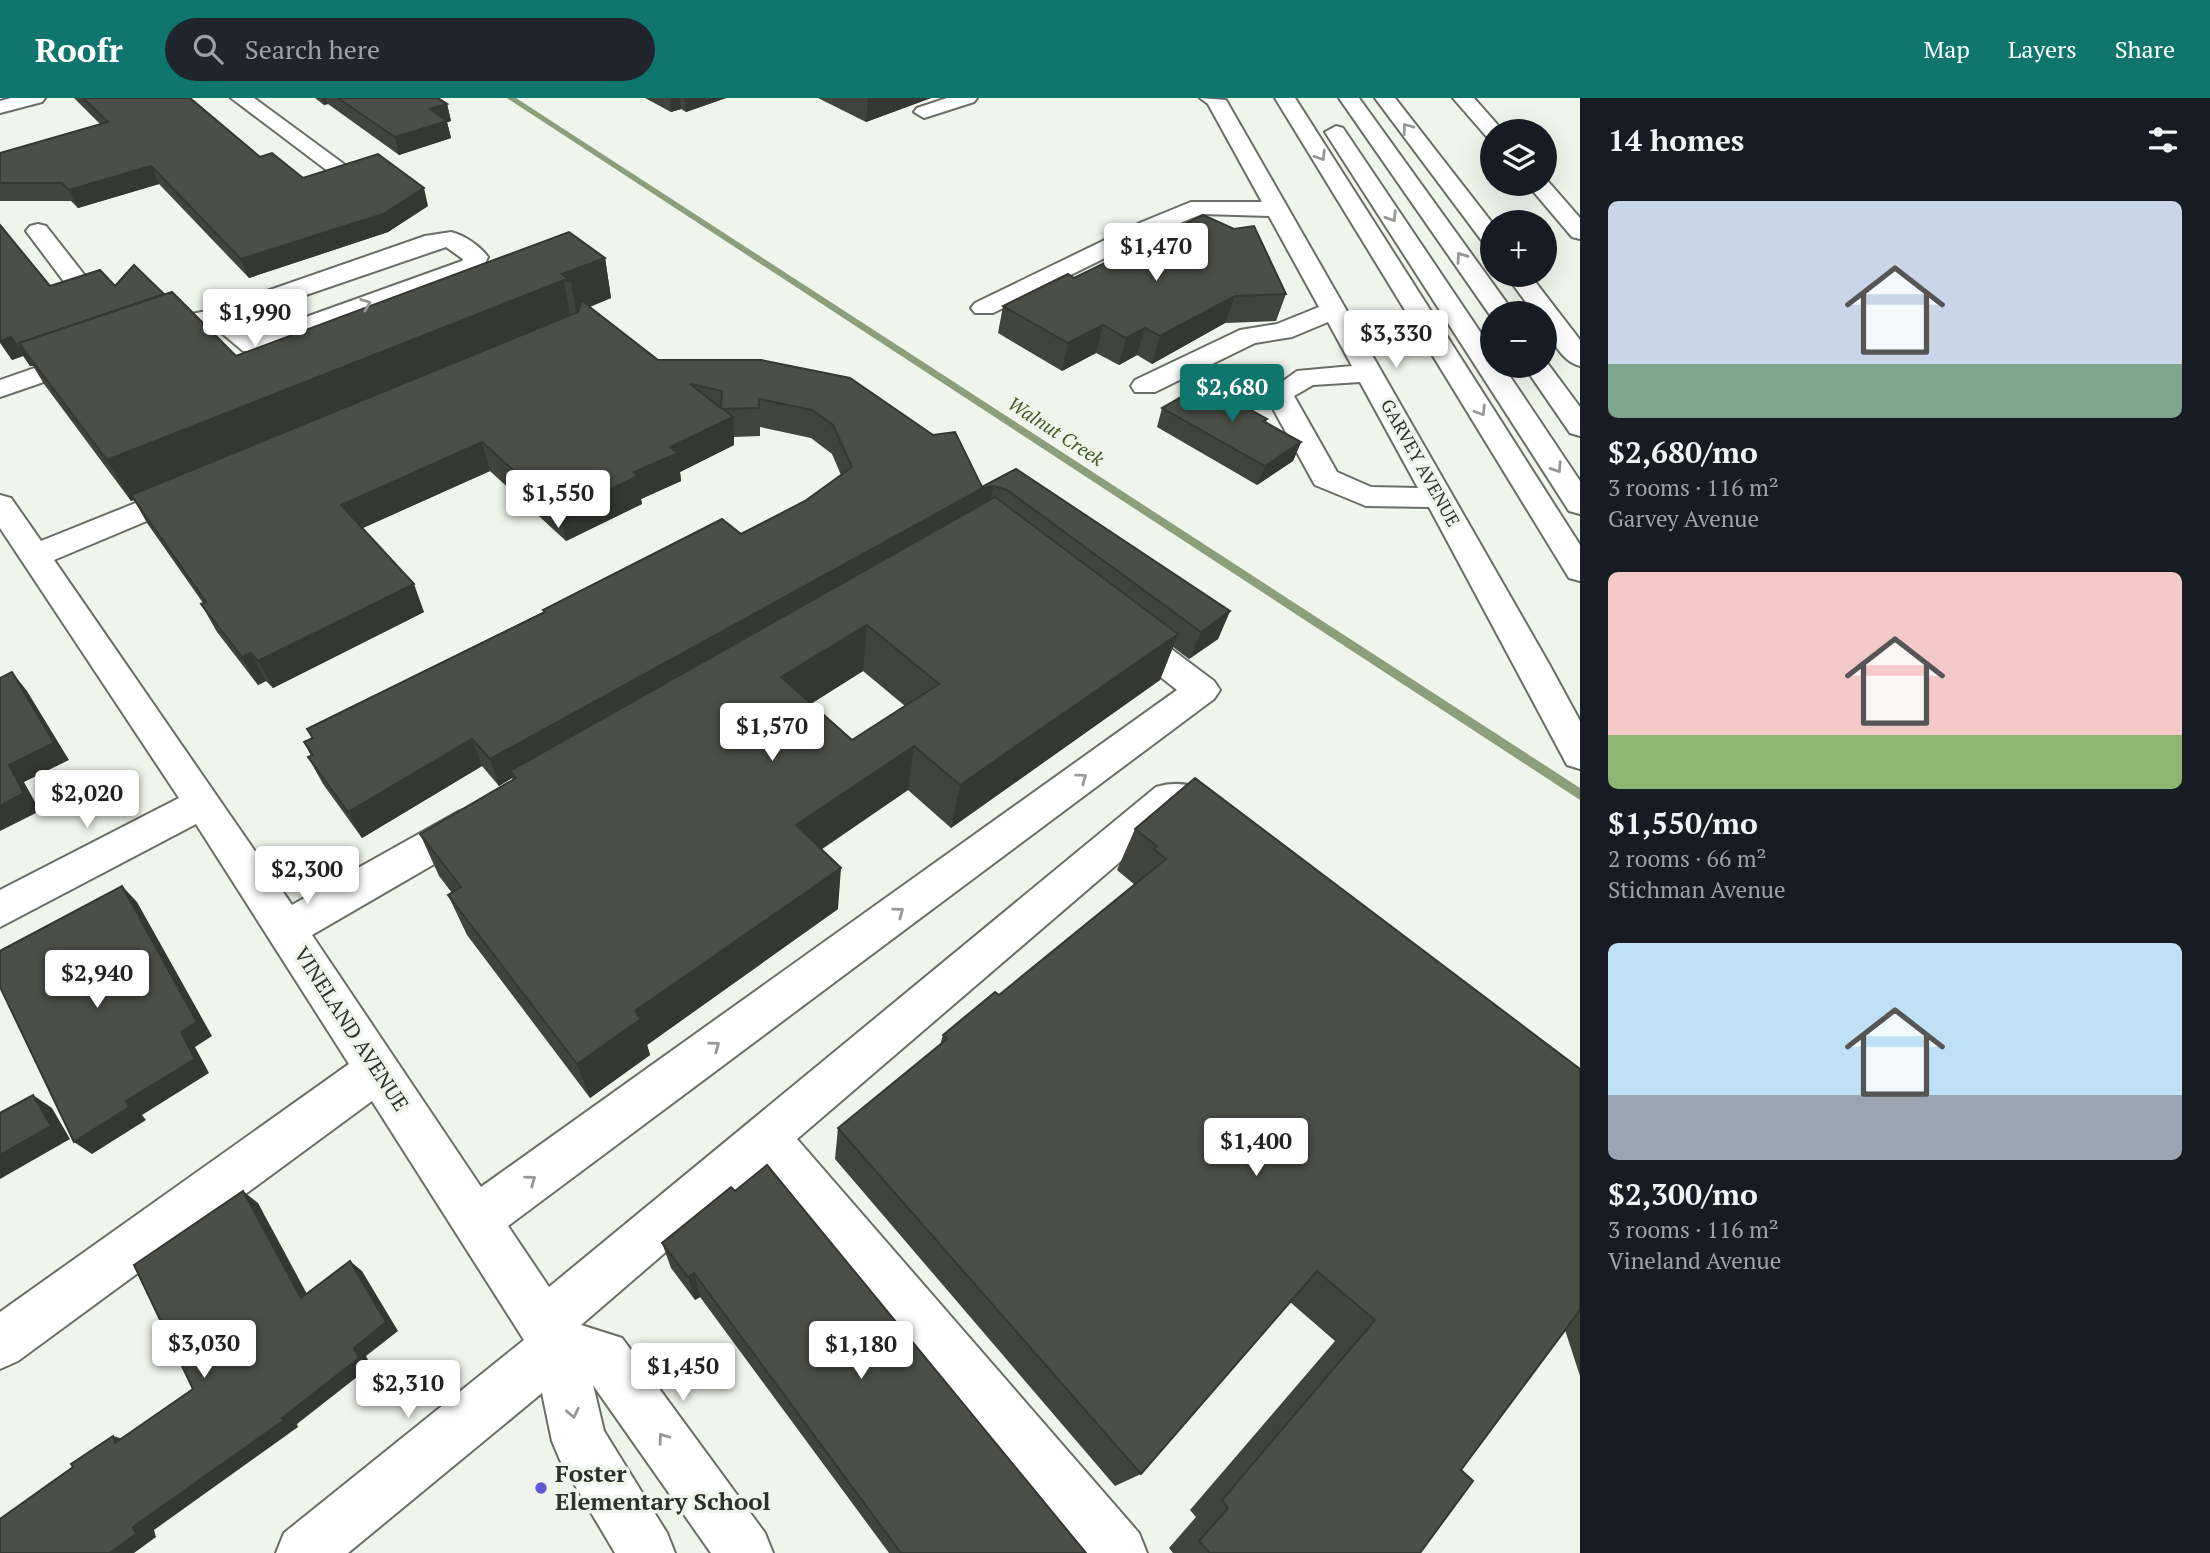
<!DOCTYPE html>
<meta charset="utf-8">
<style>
:root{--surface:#171b24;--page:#20242c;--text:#f1f3f6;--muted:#9ea1a6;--accent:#0f766e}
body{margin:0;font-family:"PT Serif",serif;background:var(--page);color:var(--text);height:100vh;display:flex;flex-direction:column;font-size:26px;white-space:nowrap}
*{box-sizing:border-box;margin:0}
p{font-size:23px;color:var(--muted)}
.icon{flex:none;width:38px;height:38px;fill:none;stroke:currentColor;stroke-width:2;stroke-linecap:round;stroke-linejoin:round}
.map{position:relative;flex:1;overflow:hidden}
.panel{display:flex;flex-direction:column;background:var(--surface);width:630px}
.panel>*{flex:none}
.tools{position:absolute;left:1480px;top:21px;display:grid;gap:14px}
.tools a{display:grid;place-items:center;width:77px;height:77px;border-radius:50%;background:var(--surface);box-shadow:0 7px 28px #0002;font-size:35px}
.price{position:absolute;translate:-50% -60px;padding:0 16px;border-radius:7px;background:#fff;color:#222;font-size:23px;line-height:46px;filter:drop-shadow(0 2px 4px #0008)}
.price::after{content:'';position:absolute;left:50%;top:42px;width:21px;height:16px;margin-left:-10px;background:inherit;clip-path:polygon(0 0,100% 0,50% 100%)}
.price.current{background:var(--accent);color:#fff}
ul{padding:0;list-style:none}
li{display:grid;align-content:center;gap:14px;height:371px;padding:0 28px}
li span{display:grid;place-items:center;height:217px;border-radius:10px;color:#555}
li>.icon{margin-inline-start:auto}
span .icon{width:126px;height:126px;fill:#fffc;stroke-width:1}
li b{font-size:30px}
h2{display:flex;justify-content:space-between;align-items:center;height:84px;padding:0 28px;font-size:30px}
header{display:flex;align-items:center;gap:42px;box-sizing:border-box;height:98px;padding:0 35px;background:var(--accent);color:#fff}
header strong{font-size:33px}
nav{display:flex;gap:38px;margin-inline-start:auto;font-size:24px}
.search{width:490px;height:63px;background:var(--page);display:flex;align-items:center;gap:18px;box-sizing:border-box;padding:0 24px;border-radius:38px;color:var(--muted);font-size:26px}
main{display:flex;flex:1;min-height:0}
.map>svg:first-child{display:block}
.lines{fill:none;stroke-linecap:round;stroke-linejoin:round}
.stream{fill:#8b9f7a;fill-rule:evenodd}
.minor-casing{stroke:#6a6e66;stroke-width:4}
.highway-casing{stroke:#6a6e66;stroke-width:4}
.minor{fill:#fff;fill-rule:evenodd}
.highway{fill:#fff;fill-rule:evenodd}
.wall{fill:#40443d;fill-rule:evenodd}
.shaded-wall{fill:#343732}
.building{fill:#4b4f47;stroke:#343732;stroke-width:2;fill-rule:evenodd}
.oneway{stroke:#969896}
.poi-dot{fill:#625ad3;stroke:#f0f5ec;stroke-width:2.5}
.labels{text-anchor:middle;stroke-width:7;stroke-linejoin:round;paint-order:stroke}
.far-street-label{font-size:18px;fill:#2e302d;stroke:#f0f5ec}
.far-water-label{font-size:19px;font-style:italic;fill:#405b25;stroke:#f0f5ec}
.street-label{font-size:21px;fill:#2e302d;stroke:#f0f5ec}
.near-poi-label{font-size:24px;font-weight:bold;fill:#2e302d;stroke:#f0f5ec;text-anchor:start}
</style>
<header>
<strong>Roofr</strong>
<div class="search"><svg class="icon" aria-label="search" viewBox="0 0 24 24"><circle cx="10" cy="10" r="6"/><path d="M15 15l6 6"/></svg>Search here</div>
<nav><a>Map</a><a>Layers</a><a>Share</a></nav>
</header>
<main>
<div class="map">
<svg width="1580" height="1455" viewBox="0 0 1580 1455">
<rect width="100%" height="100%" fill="#f0f5ec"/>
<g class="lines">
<polygon class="stream" points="507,0 516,0 1580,690 1580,702"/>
<g class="minor-casing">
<g id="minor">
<polygon points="11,0 45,0 42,4 0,15 0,3"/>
<polygon points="231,0 254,0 352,72 349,77 333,77"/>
<polygon points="947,0 977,0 974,4 924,20 914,14 917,10"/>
<path d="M1200 0 1226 2 1549 566 1580 623V671L1567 667 1429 409 1366 408 1315 387 1311 380 1265 296 1297 273 1352 268 1328 224 1292 239 1255 245 1155 294H1135L1131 288 1135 282 1240 232 1277 226 1319 209 1269 118 1202 116 1158 134 993 215H975L971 210 975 205 1142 124 1191 104H1262L1208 6ZM1360 284 1418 390 1371 389 1337 374 1294 298 1313 287Z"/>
<polygon points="1453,0 1474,0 1503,33 1493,33 1493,40 1486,38"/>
<polygon points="1546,81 1580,120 1580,141 1572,139 1527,86 1545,86"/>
<polygon points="38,126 46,128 86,179 89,184 86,189 68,189 26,133 30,128"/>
<path d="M451 134C464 137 480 148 488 159L481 173 261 253H243L212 227 150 246 141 244 137 238 141 232 181 218 212 212 425 138ZM446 149 463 161 462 163 256 237 236 221Z"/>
<polygon points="87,252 96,254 100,260 96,266 0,299 0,282"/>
<path d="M188 384 199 387 203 394 199 401 54 462 292 807 458 714 472 709 486 714 491 725 486 736 312 837 481 1089 1177 592 1114 542 1109 534 1114 526 1126 522 1138 526 1214 583 1220 592 1214 601 508 1128 549 1189 1156 689C1188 679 1221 694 1237 725L1232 736C1207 744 1197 727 1178 714L797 1041 1139 1435 1147 1455H1082L762 1071 581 1227 622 1240 765 1435 773 1455H711L593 1287 604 1333 667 1435 675 1455H615L560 1362 552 1343 542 1295 348 1455H276L284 1435 524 1242 372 1003 18 1263 0 1271V1214L349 966 196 726 0 829V792L179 700 0 430V397L11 400 41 443Z"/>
</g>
</g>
<g class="highway-casing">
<g id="highway">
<polygon points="1275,0 1295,0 1580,447 1580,483 1569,480"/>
<polygon points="1339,0 1359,0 1514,215 1493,215 1492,220"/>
<polygon points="1375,0 1395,0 1493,126 1493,149 1485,147"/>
<polygon points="1336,28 1343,30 1493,253 1493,268 1503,268 1580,383 1580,416 1569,413 1325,34"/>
<path d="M1506 177H1530L1580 242V268C1560 263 1545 234 1545 215H1534Z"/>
<polygon points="1545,262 1580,309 1580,338 1570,335 1524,268 1545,268"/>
</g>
</g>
<use href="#minor" class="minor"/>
<use href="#highway" class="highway"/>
</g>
<g class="wall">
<polygon points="74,0 190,0 260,59 303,80 428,108 388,134 249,180 159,86 78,110 71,103 0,103 0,55 100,26"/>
<polygon points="315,0 438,0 447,6 451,23 447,24 451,40 399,57 328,6 324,7"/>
<polygon points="645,0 726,0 686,14 681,11 671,14"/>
<polygon points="818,0 931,0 866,24"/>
<path d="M0 127 50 188H115L164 196 236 258 605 160 611 200 590 209 658 262H761L982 389 1016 371 1230 513 1218 541 1189 561 1173 549 1160 582 951 730 908 692 821 751 838 811 647 947 650 957 590 1000 467 837 448 797 452 795 439 778 420 736 513 682 512 680 499 688 482 668 362 740 323 686 308 659 311 658 304 644 312 641 307 631 543 514V512L741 436 805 403 841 377 832 356 811 340 760 329V338L734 339V347L680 374 681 383 641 401 642 406 566 443 490 373 362 430 424 514 273 590 266 583 258 587 217 534 201 506 203 505 147 425 134 402 131 403 44 286 33 268H30L23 258 12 262 0 245ZM863 573 905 608 852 642 811 606Z"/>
<polygon points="1074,180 1286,196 1276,223 1225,225 1152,266 1137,257 1119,267 1096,255 1062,273 998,235 1003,208"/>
<polygon points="1162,310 1267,321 1266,324 1301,344 1293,363 1257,387 1157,329"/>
<polygon points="1135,731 1580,971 1580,1278 1565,1232 1461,1372 1420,1455 1173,1455 1169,1450 1196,1419 1190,1412 1335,1243 1290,1204 1141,1376 1115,1388 835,1061 838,1030 940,947 943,937 999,897 1135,787 1117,772"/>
<polygon points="662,1145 1086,1455 889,1455 700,1199 695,1202 671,1170"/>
</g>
<g class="shaded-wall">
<polygon points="322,0 326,0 328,6 324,7"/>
<polygon points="670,0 680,0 681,11 671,14"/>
<polygon points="685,0 726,0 686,14"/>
<polygon points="868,0 931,0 866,24"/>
<polygon points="447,6 451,23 447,24 451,40 399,57 395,39 430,11"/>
<polygon points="151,68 159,86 78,110 69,92"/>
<polygon points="424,90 428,108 388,134 249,180 241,161"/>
<polygon points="605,160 611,200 576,214 571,183 564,182 571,223 131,403 107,362 562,176"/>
<polygon points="1235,198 1225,225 1152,266 1160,238"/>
<polygon points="1103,227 1096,255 1062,273 1068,245"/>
<polygon points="1145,230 1137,257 1119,267 1126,240"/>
<polygon points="11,239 23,258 12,262 0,243"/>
<polygon points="21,249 33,268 30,268 19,250"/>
<polygon points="733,319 734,347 680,374 681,383 641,401 642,406 566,443 560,415 634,374 670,349"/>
<polygon points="482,344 490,373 352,435 341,407"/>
<polygon points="1301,344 1293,363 1257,387 1265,368"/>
<polygon points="993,388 988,416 510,673 512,680 499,688 490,661 981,391"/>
<polygon points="414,486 424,514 273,590 258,563"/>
<polygon points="1230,513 1218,541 1189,561 1201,534"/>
<polygon points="867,527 863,573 781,624 781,579"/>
<polygon points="1178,536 1160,582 951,730 960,687"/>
<polygon points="251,555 266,583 258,587 242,559"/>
<polygon points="12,574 27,593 69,662 24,684 40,713 0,733 0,708 9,667"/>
<polygon points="472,641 482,668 362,740 348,714"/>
<polygon points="914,648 908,692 796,769 796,727"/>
<polygon points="841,770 838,811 647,947 650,957 590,1000 577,966 635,913"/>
<polygon points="122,788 137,804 212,938 195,949 209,975 142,1017 146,1022 92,1056 74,1044 126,1003 181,934"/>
<polygon points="33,997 52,1010 70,1041 0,1081 0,1057"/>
<polygon points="243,1093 258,1105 314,1209 301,1200"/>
<polygon points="350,1163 362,1173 398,1233 366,1258 371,1268 297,1326 298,1329 154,1432 156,1439 134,1455 110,1455 133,1429 282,1320 354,1250"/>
<polygon points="694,1175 700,1199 695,1202 688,1179"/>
<polygon points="113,1338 133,1344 115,1345"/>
</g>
<g class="building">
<polygon points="83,0 190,0 260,59 272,55 303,80 378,56 424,90 383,116 241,161 151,68 69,92 62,85 0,85 0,55 108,24"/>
<polygon points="338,0 438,0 447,6 430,11 447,23 395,39"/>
<polygon points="1203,117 1234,131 1254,128 1286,196 1235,198 1160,238 1145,230 1126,240 1103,227 1068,245 1003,208 1068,176 1074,180"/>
<polygon points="0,127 50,188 100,172 115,188 134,167 164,196 19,245 21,249 19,250 11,239 0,243"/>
<polygon points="569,134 605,160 562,176 571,183 564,182 107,362 19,245 172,194 236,258"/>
<path d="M582 203 658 262H761L850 280 933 337 955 334 982 389 1016 371 1230 513 1201 534 1007 392 993 388 981 391 490 661 472 641 348 714 308 659 313 657 304 644 313 640 307 631 545 514 543 512 722 421 741 436 805 403 852 369 833 327 812 312 759 301V310L723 311 733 319 670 349 678 355 634 374 638 378 560 415 482 344 341 407 414 486 258 563 251 555 242 559 201 506 206 504 131 397 578 214ZM690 286 722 293 721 310Z"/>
<polygon points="1204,286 1267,321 1263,323 1301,344 1265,368 1162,310"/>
<path d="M995 399 1178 536 960 687 914 648 796 727 841 770 635 913 641 921 577 966 448 797 461 789 420 736 516 680 510 673ZM867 527 939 586 852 642 781 579Z"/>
<polygon points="12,574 54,645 9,667 24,695 0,708 0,580"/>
<polygon points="1195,680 1580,971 1580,1212 1461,1372 1473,1383 1420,1455 1210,1455 1199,1443 1228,1410 1222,1402 1375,1222 1317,1173 1141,1376 838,1030 947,941 943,937 995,894 999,897 1166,761 1154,751 1157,748 1135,731"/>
<polygon points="122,788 197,924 181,934 195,961 126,1003 129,1009 74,1044 0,889 0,853"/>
<polygon points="33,997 51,1028 0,1057 0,1015"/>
<polygon points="767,1067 1086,1455 901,1455 694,1175 688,1179 662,1145 731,1089 735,1093"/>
<polygon points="243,1093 301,1200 350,1163 386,1224 354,1250 359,1260 282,1320 283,1323 133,1429 136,1436 110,1455 0,1455 0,1421 73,1369 71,1366 113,1338 115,1345 193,1291 134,1167"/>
</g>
<defs><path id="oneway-chevron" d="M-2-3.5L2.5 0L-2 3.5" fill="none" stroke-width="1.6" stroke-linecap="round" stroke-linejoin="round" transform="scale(1.75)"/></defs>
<g class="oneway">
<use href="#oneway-chevron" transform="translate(1407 30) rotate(-127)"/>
<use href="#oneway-chevron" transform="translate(1321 58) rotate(58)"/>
<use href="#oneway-chevron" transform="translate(1392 119) rotate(57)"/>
<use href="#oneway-chevron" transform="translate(1461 159) rotate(-125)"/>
<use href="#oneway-chevron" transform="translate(366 206) rotate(-20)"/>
<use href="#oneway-chevron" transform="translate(1481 313) rotate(58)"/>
<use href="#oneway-chevron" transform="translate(1557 370) rotate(57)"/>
<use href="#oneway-chevron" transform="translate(1082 680) rotate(-36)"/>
<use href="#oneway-chevron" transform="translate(899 814) rotate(-36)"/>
<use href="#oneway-chevron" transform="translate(715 948) rotate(-36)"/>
<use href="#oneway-chevron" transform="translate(531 1082) rotate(-36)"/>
<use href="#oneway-chevron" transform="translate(573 1315) rotate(78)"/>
<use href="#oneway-chevron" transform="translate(663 1340) rotate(-126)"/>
</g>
<circle class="poi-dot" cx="541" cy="1390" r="7"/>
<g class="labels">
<g class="far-street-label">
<text transform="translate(1420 365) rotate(61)" y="6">GARVEY AVENUE</text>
</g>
<g class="far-water-label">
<text transform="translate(1056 333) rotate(33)" y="7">Walnut Creek</text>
</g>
<g class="street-label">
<text transform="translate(351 931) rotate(57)" y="7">VINELAND AVENUE</text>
</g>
<g class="near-poi-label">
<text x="555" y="1384">Foster<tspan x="555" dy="28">Elementary School</tspan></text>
</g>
</g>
</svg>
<div class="tools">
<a><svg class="icon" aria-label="layers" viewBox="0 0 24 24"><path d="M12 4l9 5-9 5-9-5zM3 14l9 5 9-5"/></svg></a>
<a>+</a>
<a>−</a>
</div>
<b class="price" style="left:1156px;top:185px">$1,470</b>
<b class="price" style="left:255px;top:251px">$1,990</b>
<b class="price" style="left:1396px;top:272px">$3,330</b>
<b class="price current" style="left:1232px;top:326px">$2,680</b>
<b class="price" style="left:558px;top:432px">$1,550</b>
<b class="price" style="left:772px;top:665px">$1,570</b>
<b class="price" style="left:87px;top:732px">$2,020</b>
<b class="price" style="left:307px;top:808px">$2,300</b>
<b class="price" style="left:97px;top:912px">$2,940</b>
<b class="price" style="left:1256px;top:1080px">$1,400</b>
<b class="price" style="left:204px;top:1282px">$3,030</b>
<b class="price" style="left:861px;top:1283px">$1,180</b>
<b class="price" style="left:683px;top:1305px">$1,450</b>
<b class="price" style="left:408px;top:1322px">$2,310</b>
</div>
<section class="panel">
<h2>14 homes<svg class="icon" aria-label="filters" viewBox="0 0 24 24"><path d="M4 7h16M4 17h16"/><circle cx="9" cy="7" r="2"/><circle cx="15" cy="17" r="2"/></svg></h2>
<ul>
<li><span style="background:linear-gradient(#c9d6e8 75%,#7fa58c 0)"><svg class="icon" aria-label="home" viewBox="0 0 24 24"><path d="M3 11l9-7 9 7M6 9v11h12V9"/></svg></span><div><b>$2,680/mo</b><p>3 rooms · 116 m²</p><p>Garvey Avenue</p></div></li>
<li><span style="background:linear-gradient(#f6c9c9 75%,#8fb573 0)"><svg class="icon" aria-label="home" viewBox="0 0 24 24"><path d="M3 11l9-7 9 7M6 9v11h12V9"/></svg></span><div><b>$1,550/mo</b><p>2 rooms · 66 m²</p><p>Stichman Avenue</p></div></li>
<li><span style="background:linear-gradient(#bfe0f5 70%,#9aa5b1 0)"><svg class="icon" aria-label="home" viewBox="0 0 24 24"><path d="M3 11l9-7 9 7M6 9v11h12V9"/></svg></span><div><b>$2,300/mo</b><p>3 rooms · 116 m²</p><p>Vineland Avenue</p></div></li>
</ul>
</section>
</main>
